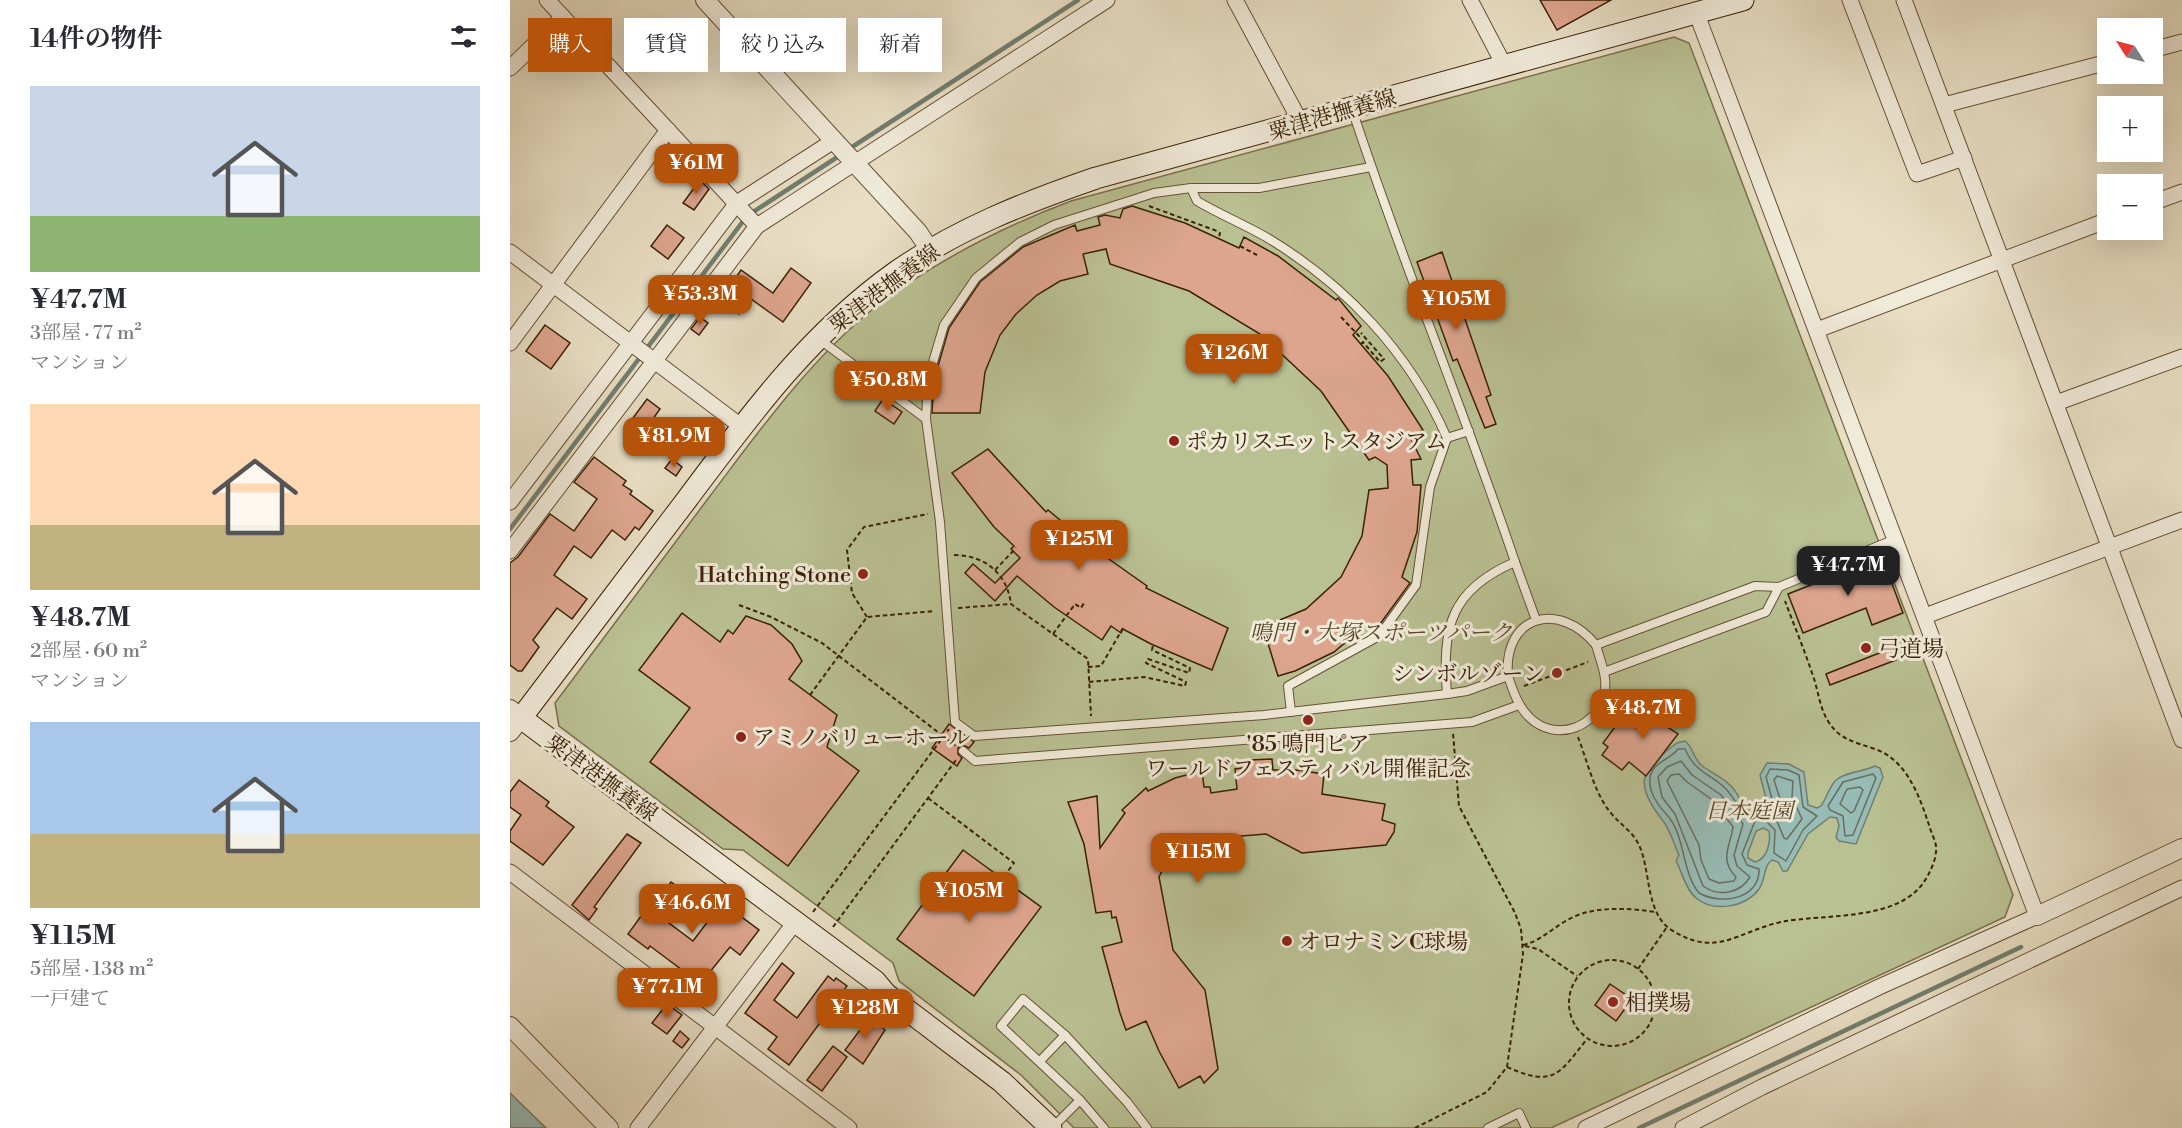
<!DOCTYPE html>
<html lang="ja">
<meta charset="utf-8">
<style>
:root{--surface:#fff;--page:#f2f2f3;--text:#2b2b33;--muted:#7c7c81;--accent:#b45309}
body{margin:0;font-family:"Libre Bodoni","Noto Serif JP",serif;background:var(--page);color:var(--text);height:100vh;display:flex;flex-direction:column;font-size:22px;white-space:nowrap}
*{box-sizing:border-box;margin:0}
p{font-size:20px;color:var(--muted)}
.icon{flex:none;width:33px;height:33px;fill:none;stroke:currentColor;stroke-width:2;stroke-linecap:round;stroke-linejoin:round}
.map{position:relative;flex:1;overflow:hidden}
.details{display:flex;flex-direction:column;background:var(--surface);width:510px}
.details>*{flex:none}
.hud{position:absolute;left:18px;top:18px;width:570px;height:54px;display:flex;gap:12px}
.needle{width:39px;rotate:306deg}
.controls{position:absolute;left:1587px;top:18px;display:grid;gap:12px}
.controls a{display:grid;place-items:center;width:66px;height:66px;border-radius:0px;background:var(--surface);box-shadow:0 6px 24px #0002;font-size:30px}
.price{position:absolute;translate:-50% -51px;padding:0 14px;border-radius:12px;background:var(--accent);color:#fff;font-size:20px;line-height:39px;filter:drop-shadow(0 2px 3px #0008)}
.price::after{content:'';position:absolute;left:50%;top:36px;width:18px;height:14px;margin-left:-9px;background:inherit;clip-path:polygon(0 0,100% 0,50% 100%)}
.price.selected{background:#222;color:#fff}
ul{padding:0;list-style:none}
li{display:grid;align-content:center;gap:12px;height:318px;padding:0 30px}
li span{display:grid;place-items:center;height:186px;border-radius:0px;color:#555}
li>.icon{margin-inline-start:auto}
span .icon{width:108px;height:108px;fill:#fffc;stroke-width:1}
li b{font-size:26px}
h2{display:flex;justify-content:space-between;align-items:center;height:72px;padding:0 30px;font-size:26px}
.chip{padding:0 21px;border-radius:0px;background:var(--surface);box-shadow:0 6px 24px #0002;font-size:21px;line-height:54px}
.chip.selected{background:var(--accent);color:#fff}
main{display:flex;flex:1;min-height:0}
.map>svg:first-child{display:block}
.green{fill:#b9c092;stroke:#7a704c;stroke-width:1.5}
.water{fill:#97bcb6;stroke:#727e6f;stroke-width:1.5;fill-rule:evenodd}
.lines{fill:none;stroke-linecap:round;stroke-linejoin:round}
.shore{stroke:#686e5e;stroke-width:1.5}
.stream{stroke:#727e6f;stroke-width:4.5}
.building{fill:#dda58e;stroke:#3a2105;stroke-width:1.5}
.service-casing{stroke:#665035;stroke-width:10}
.minor-casing{stroke:#665035;stroke-width:17}
.tertiary-casing{stroke:#665035;stroke-width:20}
.secondary-casing{stroke:#3a2105;stroke-width:23}
.path{stroke:#3a2105;stroke-width:2;stroke-dasharray:4.5 3;stroke-linecap:butt}
.service{stroke:#f0ead9;stroke-width:8}
.minor{stroke:#f0ead9;stroke-width:15}
.tertiary{stroke:#f0ead9;stroke-width:18}
.secondary{stroke:#f0ead9;stroke-width:21}
.poi-dot{fill:#8f2418;stroke:#f0ead9;stroke-width:2}
.labels{text-anchor:middle;stroke-width:6;stroke-linejoin:round;paint-order:stroke}
.street-label{font-size:22px;fill:#3a2105;stroke:#f0ead9}
.poi-label{font-size:22px;fill:#3a2105;stroke:#f0ead9;text-anchor:start}
.park-label{font-size:22px;font-style:italic;fill:#5a4928;stroke:#f0ead9}
</style>
<main>
<section class="details">
<h2>14件の物件<svg class="icon" aria-label="filters" viewBox="0 0 24 24"><path d="M4 7h16M4 17h16"/><circle cx="9" cy="7" r="2"/><circle cx="15" cy="17" r="2"/></svg></h2>
<ul>
<li><span style="background:linear-gradient(#c9d6e8 70%,#8fb573 0)"><svg class="icon" aria-label="home" viewBox="0 0 24 24"><path d="M3 11l9-7 9 7M6 9v11h12V9"/></svg></span><div><b>¥47.7M</b><p>3部屋 · 77 m²</p><p>マンション</p></div></li>
<li><span style="background:linear-gradient(#ffd9b3 65%,#c2b280 0)"><svg class="icon" aria-label="home" viewBox="0 0 24 24"><path d="M3 11l9-7 9 7M6 9v11h12V9"/></svg></span><div><b>¥48.7M</b><p>2部屋 · 60 m²</p><p>マンション</p></div></li>
<li><span style="background:linear-gradient(#a9c7e8 60%,#c2b280 0)"><svg class="icon" aria-label="home" viewBox="0 0 24 24"><path d="M3 11l9-7 9 7M6 9v11h12V9"/></svg></span><div><b>¥115M</b><p>5部屋 · 138 m²</p><p>一戸建て</p></div></li>
</ul>
</section>
<div class="map">
<svg width="1672" height="1128" viewBox="0 0 1672 1128">
<rect width="100%" height="100%" fill="#e8dec4"/>
<filter id="stains"><feTurbulence type="fractalNoise" baseFrequency=".00333" numOctaves="4"/><feColorMatrix values="0 0 0 0 .2 0 0 0 0 .09 0 0 0 0 .02 0 0 0 .5 -.17"/></filter>
<radialGradient id="worn" r=".72"><stop offset=".6" stop-color="#630" stop-opacity="0"/><stop offset="1" stop-color="#630" stop-opacity=".3"/></radialGradient>
<path class="green" d="M1164 37 1179 43 1503 895 1495 917 1041 1128H564L511 1075 389 981 383 963 233 850 213 849 49 726 45 703C96 634 148 565 200 496 250 430 298 362 363 309 422 263 492 227 561 201Z"/>
<g class="water">
<path d="M1175 741C1183 747 1183 758 1191 765 1201 773 1213 777 1222 787 1231 797 1233 812 1247 814L1258 806 1250 775 1257 763 1279 764 1294 772 1298 805 1307 808 1311 806C1316 799 1319 788 1325 781 1334 772 1353 772 1365 766L1370 768 1373 777 1346 844 1329 841 1326 837 1329 826 1327 818 1320 817 1298 834 1277 871H1273L1268 862 1262 860C1253 866 1256 879 1249 889 1236 907 1204 913 1186 898 1176 890 1172 872 1166 861L1169 855C1164 845 1160 829 1153 821 1123 782 1130 770 1167 743ZM1253 828 1259 831C1261 843 1257 859 1245 862L1238 858V853L1246 831Z"/>
<polygon points="0,1093 36,1128 0,1128"/>
</g>
<g class="lines">
<g class="shore">
<path d="M1168 749H1175C1186 774 1199 772 1216 789 1227 801 1230 814 1245 821L1232 854 1237 865 1249 869C1250 900 1210 905 1189 893 1171 871 1176 836 1157 815 1149 807 1138 792 1140 778 1142 762 1160 760 1168 749Z"/>
<path d="M1171 761 1182 775 1211 795 1233 824 1224 855 1227 866 1240 877C1230 894 1208 897 1193 886L1165 814 1152 797 1148 777 1157 767Z"/>
<polygon points="1260,769 1278,770 1289,775 1293,807 1307,816 1293,830 1276,861 1264,853 1265,830 1255,820 1264,806 1256,777"/>
<path d="M1169 774 1177 782 1204 801 1223 827C1220 847 1209 859 1226 877L1224 881 1209 883 1199 879 1191 860 1189 845 1157 781 1161 775Z"/>
<polygon points="1363,774 1366,778 1343,835 1335,836 1333,816 1320,810 1318,806 1333,782"/>
<polygon points="1267,776 1283,781 1282,797 1292,819 1277,839 1274,838 1266,819 1271,802 1264,780"/>
<polygon points="1350,787 1353,790 1344,811 1341,813 1330,804 1337,789"/>
</g>
<g class="stream">
<polyline points="339,149 568,0"/>
<polyline points="0,529 237,216 332,154"/>
<polyline points="1129,1128 1511,947"/>
</g>
</g>
<g class="building">
<polygon points="1030,0 1101,0 1047,30"/>
<polygon points="190,180 199,189 184,210 173,203"/>
<polygon points="622,206 675,223 729,248 734,237 768,256 826,300 828,298 851,326 843,335 878,376 913,430 900,437 911,459 901,460 903,485 911,485 907,532 892,577 900,583 865,631 856,625 824,652 785,671 768,676 753,627 796,609 831,577 852,536 859,490 878,488 877,465 865,457 859,460 811,391 750,334 679,291 600,264 596,249 573,254 578,274 550,281 527,295 506,314 490,335 475,372 470,413 422,413 424,380 439,328 470,282 513,247 565,225 567,231 590,225 588,217 595,215 610,218 613,209"/>
<polygon points="157,225 174,238 158,259 141,246"/>
<polygon points="932,252 981,395 976,397 986,424 975,428 947,359 943,361 907,262"/>
<polygon points="281,268 301,283 273,322 241,299 229,314 210,300 231,270 263,293"/>
<polygon points="190,317 198,323 189,335 181,329"/>
<polygon points="35,325 60,343 41,369 16,351"/>
<polygon points="137,399 150,409 138,426 141,429 134,439 117,426"/>
<polygon points="373,399 392,412 384,424 365,411"/>
<polygon points="478,449 536,512 538,510 586,550 637,586 636,588 718,628 702,670 641,644 613,629 611,633 601,626 592,640 544,607 507,576 485,601 455,573 463,564 485,583 510,558 501,549 504,546 484,527 442,473"/>
<polygon points="84,457 116,481 113,485 122,491 120,494 143,511 129,530 125,527 115,540 102,530 81,558 64,546 44,575 77,599 62,619 47,608 23,640 29,647 12,671 8,671 0,665 0,563 8,557 40,514 64,531 87,499 64,482"/>
<polygon points="162,459 172,467 166,476 155,468"/>
<polygon points="1372,557 1393,613 1362,625 1356,608 1293,633 1278,594"/>
<polygon points="172,613 210,642 218,630 223,634 236,616 261,625 282,644 292,661 279,679 327,715 317,747 349,771 278,866 140,762 180,708 129,670"/>
<polygon points="1382,648 1386,660 1320,685 1316,674"/>
<polygon points="1165,700 1174,707 1159,728 1168,734 1136,776 1119,762 1112,770 1092,755 1098,747 1093,743 1111,719 1126,728 1141,708 1149,714"/>
<polygon points="439,724 464,742 459,748 453,745 448,748 448,754 452,758 447,766 422,748"/>
<polygon points="762,759 763,770 786,770 814,774 812,794 875,804 872,820 885,824 884,832 876,845 792,853 756,834 682,840 661,853 649,877 663,950 695,990 708,1069 694,1083 690,1076 669,1088 649,1051 636,1021 616,1030 610,1013 592,947 612,942 606,917 602,918 601,911 586,913 574,844 558,802 587,796 590,848 615,813 612,810 636,788 638,791 665,778 692,771 694,787 700,787 701,793 727,789 725,769 740,767 740,760"/>
<polygon points="9,780 39,802 36,806 64,827 33,865 0,841 0,831 11,815 0,807 0,792"/>
<polygon points="117,834 131,843 84,907 87,909 79,920 62,905"/>
<polygon points="453,850 531,907 464,996 387,939"/>
<polygon points="161,882 179,895 159,923 183,941 217,896 226,903 221,909 249,930 230,955 220,947 187,988 172,977 176,973 140,946 138,949 118,934 139,905 143,908"/>
<polygon points="272,963 284,973 264,1000 287,1018 318,976 324,981 326,978 337,986 279,1065 258,1049 267,1037 235,1013"/>
<polygon points="1100,984 1122,999 1106,1021 1085,1005"/>
<polygon points="157,1004 172,1015 157,1034 142,1023"/>
<polygon points="359,1018 362,1018 375,1030 353,1064 335,1050"/>
<polygon points="170,1031 179,1039 172,1048 163,1041"/>
<polygon points="323,1046 337,1057 312,1091 297,1080"/>
</g>
<g class="lines">
<g class="service-casing">
<g id="service">
<path d="M681 188 687 201C709 214 733 224 756 237 835 284 900 353 937 438L959 431"/>
<path d="M309 339 416 419 430 522 445 722 464 736 754 715 937 694C932 627 940 590 1005 562 954 410 892 262 842 109"/>
<polyline points="416,419 418,379 434,325 466,278 510,242 544,225 644,193 681,188 749,188 861,167"/>
<polyline points="1005,562 1026,620"/>
<polyline points="1094,672 1256,612 1269,587"/>
<path d="M998 676C993 615 1049 600 1086 645"/>
<path d="M937 694 957 691 998 676C1003 691 1008 706 1019 717 1046 744 1090 727 1095 690 1097 675 1090 660 1086 645L1245 586 1269 587 1385 539"/>
<polyline points="781,712 778,686 869,636 906,585 920,487 937,438"/>
<polyline points="453,751 465,761 962,722 1009,705"/>
<polyline points="555,1035 617,1102 637,1128"/>
<polyline points="530,1061 555,1035 513,999 491,1026 570,1100 594,1128"/>
<polyline points="542,1128 570,1100"/>
<polyline points="978,1128 1009,1113 1016,1128"/>
</g>
</g>
<g class="minor-casing">
<g id="minor">
<polyline points="37,0 247,226"/>
<polyline points="725,0 791,123"/>
<polyline points="960,0 994,65"/>
<polyline points="1340,0 1407,174 1454,158"/>
<polyline points="1394,0 1672,740"/>
<polyline points="1642,50 1672,42"/>
<polyline points="0,68 53,17"/>
<polyline points="1434,105 1598,62"/>
<polyline points="1642,203 1672,192"/>
<polyline points="0,252 232,427"/>
<polyline points="1307,330 1598,220"/>
<polyline points="0,343 158,130"/>
<polyline points="1546,403 1672,357"/>
<polyline points="0,502 227,203 325,140"/>
<polyline points="0,551 247,226 597,0"/>
<polyline points="1415,616 1672,520"/>
<polyline points="0,872 339,1128"/>
<polyline points="128,1128 286,921"/>
<polyline points="1076,1128 1369,987 1527,916 1186,12"/>
<polyline points="1173,1128 1252,1087 1672,888"/>
</g>
</g>
<g class="tertiary-casing">
<g id="tertiary">
<polyline points="195,0 408,232 420,250"/>
<polyline points="0,709 11,718 0,732"/>
<polyline points="1527,916 1672,848"/>
<polyline points="0,1026 99,1128"/>
</g>
</g>
<g class="secondary-casing">
<path id="secondary" d="M541 1128 492 1082 376 994 365 981 11 718C67 645 122 571 178 498 240 415 300 333 386 272 447 229 516 202 586 178L1233 0"/>
</g>
<g class="path">
<polyline points="639,206 707,231 710,233 709,237"/>
<polyline points="730,246 747,255"/>
<polyline points="831,317 849,336 852,333"/>
<polyline points="851,344 853,342 870,362 874,359 851,333"/>
<path d="M444 555C474 555 497 573 501 604"/>
<polyline points="485,570 506,548"/>
<polyline points="229,605 261,617 312,643 446,746"/>
<polyline points="448,608 501,604 578,659 581,716"/>
<polyline points="357,617 342,593 337,550 354,527 418,514"/>
<polyline points="543,634 565,604 571,608 574,603"/>
<polyline points="578,667 591,666 613,628"/>
<polyline points="579,682 634,677 675,686 676,682 636,663 638,659 679,673 680,668 642,650 643,645"/>
<polyline points="1014,686 1078,662"/>
<polyline points="300,695 357,617 425,611"/>
<path d="M1068 737C1077 760 1084 792 1100 812 1111 826 1125 832 1131 850 1140 874 1137 913 1160 929 1206 959 1226 932 1271 922 1315 913 1392 923 1417 877 1422 868 1427 857 1426 846 1425 840 1421 832 1419 825 1409 795 1396 758 1362 748 1345 742 1331 740 1320 724 1309 709 1309 691 1302 673 1294 649 1284 625 1275 601"/>
<polyline points="418,798 504,863 492,879"/>
<polyline points="303,912 439,729"/>
<polyline points="323,927 446,760"/>
<path d="M1013 945C1030 941 1039 931 1054 922 1080 905 1117 908 1146 912"/>
<polyline points="1015,946 1028,949 1067,976"/>
<circle cx="1102" cy="1003" r="43"/>
<polyline points="1128,969 1157,927"/>
<path d="M997 1067C1044 1088 1049 1074 1077 1039"/>
<polyline points="905,1128 977,1092 997,1067 1013,954 1011,929 1005,913 949,806 943,733"/>
</g>
<use href="#service" class="service"/>
<use href="#minor" class="minor"/>
<use href="#tertiary" class="tertiary"/>
<use href="#secondary" class="secondary"/>
</g>
<g class="poi-dot">
<circle cx="664" cy="441" r="6"/>
<circle cx="353" cy="574" r="6"/>
<circle cx="1356" cy="648" r="6"/>
<circle cx="1047" cy="673" r="6"/>
<circle cx="798" cy="720" r="6"/>
<circle cx="231" cy="737" r="6"/>
<circle cx="777" cy="941" r="6"/>
<circle cx="1103" cy="1002" r="6"/>
</g>
<g class="labels">
<g class="street-label">
<text transform="translate(822 114) rotate(-16)" y="8">粟津港撫養線</text>
<text transform="translate(374 288) rotate(-37)" y="8">粟津港撫養線</text>
<text transform="translate(92 777) rotate(36)" y="8">粟津港撫養線</text>
</g>
<g class="poi-label">
<text x="676" y="449">ポカリスエットスタジアム</text>
<text x="341" y="582" text-anchor="end">Hatching Stone</text>
<text x="1368" y="656">弓道場</text>
<text x="1035" y="681" text-anchor="end">シンボルゾーン</text>
<text x="243" y="745">アミノバリューホール</text>
<text x="798" y="751" text-anchor="middle">'85 鳴門ピア<tspan x="798" dy="25">ワールドフェスティバル開催記念</tspan></text>
<text x="789" y="949">オロナミンC球場</text>
<text x="1115" y="1010">相撲場</text>
</g>
<g class="park-label">
<text x="871" y="640">鳴門・大塚スポーツパーク</text>
<text x="1239" y="818">日本庭園</text>
</g>
</g>
<rect width="100%" height="100%" filter="url(#stains)"/>
<rect width="100%" height="100%" fill="url(#worn)"/>
</svg>
<div class="controls">
<a><svg class="needle" viewBox="-14 -14 28 28"><path d="M0-13l5 13h-10z" fill="#e53935"/><path d="M0 13l5-13h-10z" fill="#7c7c81"/></svg></a>
<a>+</a>
<a>−</a>
</div>
<b class="price" style="left:186px;top:195px">¥61M</b>
<b class="price" style="left:190px;top:326px">¥53.3M</b>
<b class="price" style="left:946px;top:331px">¥105M</b>
<b class="price" style="left:724px;top:385px">¥126M</b>
<b class="price" style="left:378px;top:412px">¥50.8M</b>
<b class="price" style="left:164px;top:468px">¥81.9M</b>
<b class="price" style="left:569px;top:571px">¥125M</b>
<b class="price selected" style="left:1338px;top:597px">¥47.7M</b>
<b class="price" style="left:1133px;top:740px">¥48.7M</b>
<b class="price" style="left:688px;top:884px">¥115M</b>
<b class="price" style="left:459px;top:923px">¥105M</b>
<b class="price" style="left:182px;top:935px">¥46.6M</b>
<b class="price" style="left:157px;top:1019px">¥77.1M</b>
<b class="price" style="left:355px;top:1040px">¥128M</b>
<div class="hud">
<a class="chip selected">購入</a>
<a class="chip">賃貸</a>
<a class="chip">絞り込み</a>
<a class="chip">新着</a>
</div>
</div>
</main>
